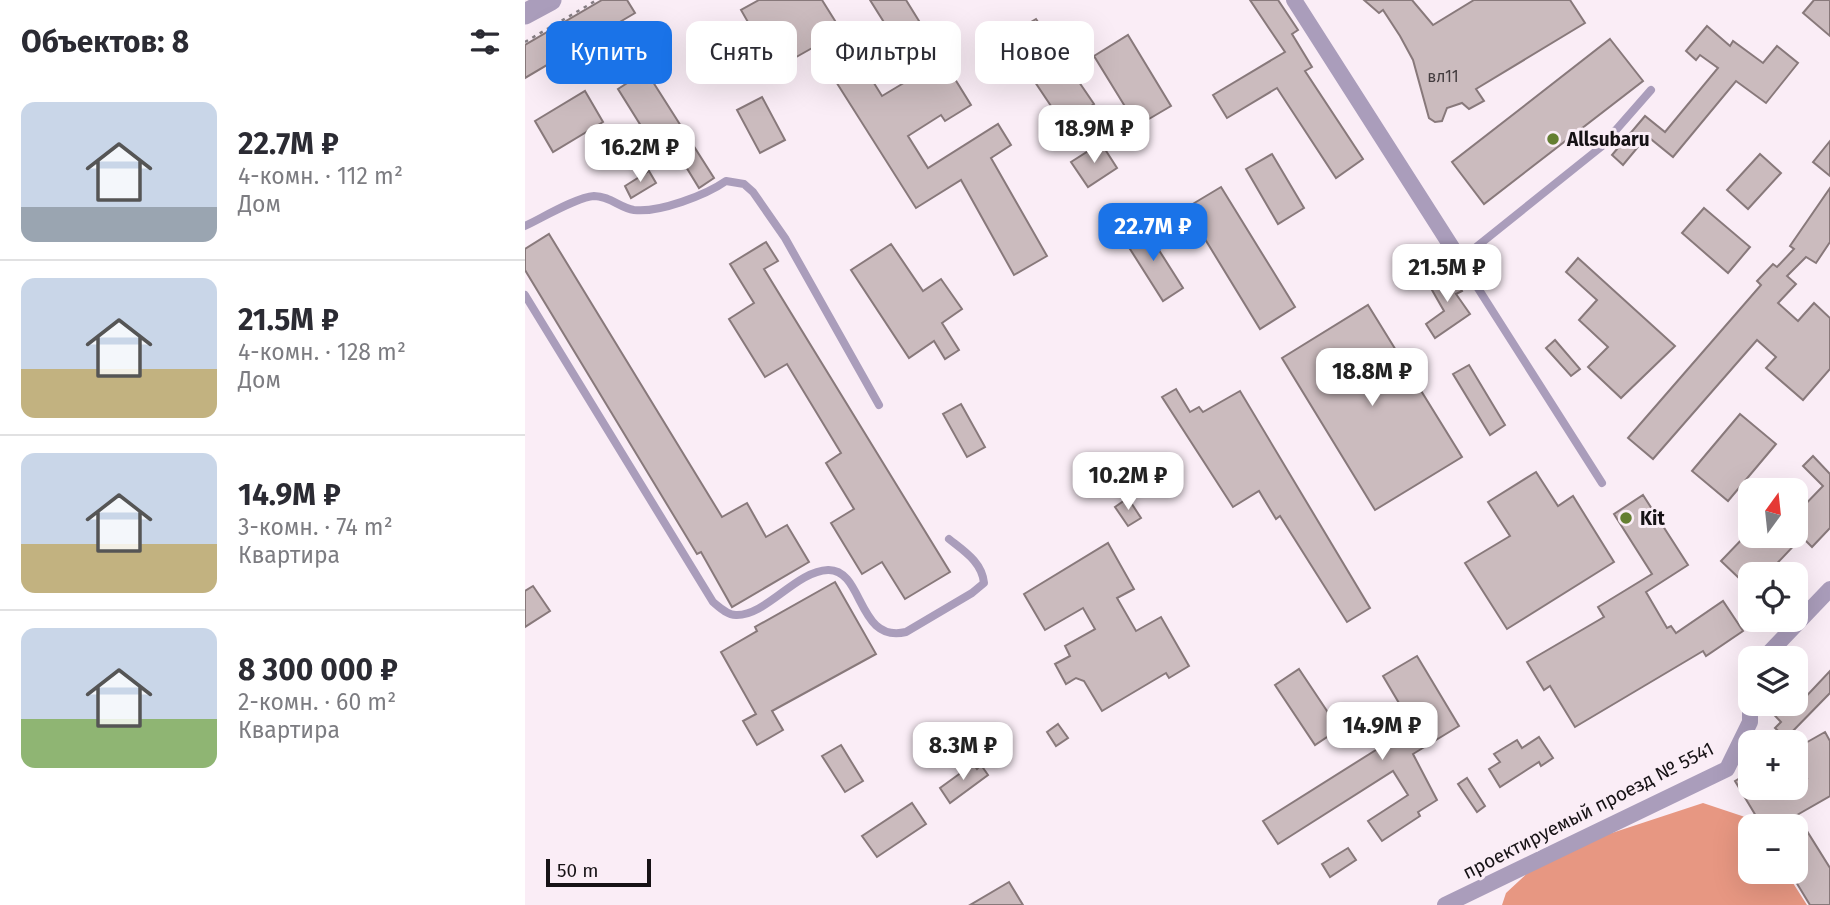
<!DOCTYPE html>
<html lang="ru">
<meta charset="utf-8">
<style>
:root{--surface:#fff;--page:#f2f2f3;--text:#2b2b33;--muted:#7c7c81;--line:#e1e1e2;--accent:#1a73e8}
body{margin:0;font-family:"Fira Sans",sans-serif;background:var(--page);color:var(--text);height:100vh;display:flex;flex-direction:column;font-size:26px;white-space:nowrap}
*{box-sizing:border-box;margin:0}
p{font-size:23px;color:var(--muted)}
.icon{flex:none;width:38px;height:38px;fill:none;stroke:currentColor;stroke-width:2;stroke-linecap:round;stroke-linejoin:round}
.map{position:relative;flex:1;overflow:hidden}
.panel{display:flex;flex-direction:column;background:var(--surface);width:525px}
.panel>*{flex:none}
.guide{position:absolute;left:21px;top:21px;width:665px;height:63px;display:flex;gap:14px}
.needle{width:46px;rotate:15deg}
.controls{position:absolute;left:1213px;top:478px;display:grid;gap:14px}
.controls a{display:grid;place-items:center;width:70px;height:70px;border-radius:14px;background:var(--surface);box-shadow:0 7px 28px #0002;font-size:35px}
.scale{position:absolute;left:21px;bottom:18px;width:105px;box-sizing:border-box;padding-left:7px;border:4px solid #161215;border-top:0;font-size:19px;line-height:24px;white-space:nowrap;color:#161215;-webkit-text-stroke:5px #faedf6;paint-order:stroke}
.price{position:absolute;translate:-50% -60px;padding:0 16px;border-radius:14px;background:#fff;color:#222;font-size:23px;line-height:46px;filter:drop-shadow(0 2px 4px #0008)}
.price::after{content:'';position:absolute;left:50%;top:42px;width:21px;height:16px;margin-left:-10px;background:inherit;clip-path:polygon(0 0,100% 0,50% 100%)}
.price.active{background:var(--accent);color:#fff}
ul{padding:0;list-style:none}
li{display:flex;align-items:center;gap:21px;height:175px;padding:0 21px}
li+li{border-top:2px solid var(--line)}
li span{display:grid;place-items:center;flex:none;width:196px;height:140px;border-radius:14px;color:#555}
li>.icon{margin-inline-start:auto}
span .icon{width:84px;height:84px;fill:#fffc;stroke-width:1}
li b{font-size:30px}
h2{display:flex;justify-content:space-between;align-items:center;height:84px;padding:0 21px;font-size:30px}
.tag{padding:0 24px;border-radius:14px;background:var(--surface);box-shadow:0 7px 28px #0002;font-size:24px;line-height:63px}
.tag.active{background:var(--accent);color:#fff}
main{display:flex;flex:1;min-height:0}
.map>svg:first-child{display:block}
.forest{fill:#e79782}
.building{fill:#cbbbbe;stroke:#88797b;stroke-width:2}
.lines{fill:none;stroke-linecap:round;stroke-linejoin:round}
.path{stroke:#867e84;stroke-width:2.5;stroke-dasharray:3.5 5;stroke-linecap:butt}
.service{stroke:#aa9dbb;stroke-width:8}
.minor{stroke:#aa9dbb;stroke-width:16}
.tertiary{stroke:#aa9dbb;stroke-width:21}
.poi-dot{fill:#647f32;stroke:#faedf6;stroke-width:2.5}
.labels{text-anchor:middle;stroke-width:6;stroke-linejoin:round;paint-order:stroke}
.number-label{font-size:16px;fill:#433c3f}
.poi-label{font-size:19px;font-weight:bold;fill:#161215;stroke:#faedf6;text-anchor:start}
.street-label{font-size:19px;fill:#161215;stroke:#faedf6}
</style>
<main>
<section class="panel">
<h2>Объектов: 8<svg class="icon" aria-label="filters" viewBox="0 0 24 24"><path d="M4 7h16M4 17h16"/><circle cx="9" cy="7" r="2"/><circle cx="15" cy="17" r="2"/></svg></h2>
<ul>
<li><span style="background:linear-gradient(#c9d6e8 75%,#9aa5b1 0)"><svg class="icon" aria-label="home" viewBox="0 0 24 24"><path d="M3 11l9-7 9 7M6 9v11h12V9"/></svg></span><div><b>22.7M ₽</b><p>4-комн. · 112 m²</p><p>Дом</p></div></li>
<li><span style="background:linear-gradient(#c9d6e8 65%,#c2b280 0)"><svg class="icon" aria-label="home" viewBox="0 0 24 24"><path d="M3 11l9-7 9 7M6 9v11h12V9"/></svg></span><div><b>21.5M ₽</b><p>4-комн. · 128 m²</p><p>Дом</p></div></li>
<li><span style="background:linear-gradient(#c9d6e8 65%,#c2b280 0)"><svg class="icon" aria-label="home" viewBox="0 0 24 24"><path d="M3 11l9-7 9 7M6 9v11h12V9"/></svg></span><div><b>14.9M ₽</b><p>3-комн. · 74 m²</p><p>Квартира</p></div></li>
<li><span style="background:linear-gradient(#c9d6e8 65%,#8fb573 0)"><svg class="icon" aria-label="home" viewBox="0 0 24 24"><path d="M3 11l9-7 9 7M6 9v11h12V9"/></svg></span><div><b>8 300 000 ₽</b><p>2-комн. · 60 m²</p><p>Квартира</p></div></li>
</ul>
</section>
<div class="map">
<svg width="1305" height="905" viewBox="0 0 1305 905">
<rect width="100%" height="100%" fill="#faedf6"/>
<polygon class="forest" points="1178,803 1229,820 1233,826 1225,826 1225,872 1261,872 1282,905 977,905 981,893 1023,854"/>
<g class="building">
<polygon points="77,0 102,0 110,13 0,78 0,45"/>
<polygon points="234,0 297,0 357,96 392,75 345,0 381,0 446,105 420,121 416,115 383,136 403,168 473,124 486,145 466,158 522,256 489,275 436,180 391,208 289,47 250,69 216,10"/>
<polygon points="725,0 753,0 773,30 767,34 787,67 780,71 838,159 811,178 752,88 702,118 688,95 760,52"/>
<polygon points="839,0 887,0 908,25 949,0 1045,0 1060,23 951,89 959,101 944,109 937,103 922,108 917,121 910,122 904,118 888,60 875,36 858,10 854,13"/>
<polygon points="1289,0 1305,0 1305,36 1278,13"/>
<polygon points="511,19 569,104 552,116 526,106 510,82 517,78 505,59 496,59 485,42 484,35"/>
<polygon points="1182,26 1205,46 1208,41 1238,63 1252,46 1273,63 1241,103 1211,81 1148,157 1122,136 1098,165 1087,155 1120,116 1140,132 1193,68 1175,55 1171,60 1161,51"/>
<polygon points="204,33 218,56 185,75 171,52"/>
<polygon points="603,35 646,106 612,126 569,56"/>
<polygon points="1085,39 1118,81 959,204 927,162"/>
<polygon points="121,71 189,178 174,188 147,144 133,153 93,89"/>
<polygon points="60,91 78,122 28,152 10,121"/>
<polygon points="237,97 260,140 235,153 212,110"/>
<polygon points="1305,141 1305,176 1288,162"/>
<polygon points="576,143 592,168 563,187 546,162"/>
<polygon points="747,154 779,208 753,224 721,169"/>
<polygon points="1235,154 1256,173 1223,209 1202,190"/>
<polygon points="124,171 131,183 106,198 100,186"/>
<polygon points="696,187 770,307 735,329 661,208"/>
<polygon points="1305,188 1305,242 1291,263 1281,257 1262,276 1271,284 1253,303 1273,321 1289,303 1305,318 1305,369 1278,400 1241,368 1251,357 1232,340 1128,459 1103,438 1236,285 1232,281 1248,264 1252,267 1269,249 1265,246"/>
<polygon points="1179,208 1225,247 1203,273 1157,233"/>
<polygon points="618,225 658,288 638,301 598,238"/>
<polygon points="24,234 197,517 222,503 241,537 262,525 284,562 207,607 176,552 172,554 0,270 0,249"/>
<polygon points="241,242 253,261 239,269 425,572 380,599 357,562 337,574 306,523 329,509 301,463 316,453 262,364 240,377 204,319 229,303 205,264"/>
<polygon points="366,244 398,291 416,279 437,309 417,323 434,350 420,359 409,341 384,358 326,270"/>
<polygon points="1053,258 1150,346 1096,398 1063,367 1083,347 1054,320 1072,300 1041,272"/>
<polygon points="925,270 937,291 931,294 945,314 910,338 901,324 919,311 903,283"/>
<polygon points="843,305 937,457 850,510 757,358"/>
<polygon points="1030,340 1055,369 1046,376 1021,348"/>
<polygon points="944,365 980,425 965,435 928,374"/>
<polygon points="651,389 665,412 674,407 678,412 715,391 845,608 822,622 755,516 751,519 734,491 708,507 637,397"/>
<polygon points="436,404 460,447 442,457 418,414"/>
<polygon points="1215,414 1251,444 1203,501 1167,471"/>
<polygon points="1288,456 1305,474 1305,528 1287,547 1277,537 1242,574 1220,574 1215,579 1196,561 1220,536 1270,536 1270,515 1298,486 1278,466"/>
<polygon points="1011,472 1033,506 1048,496 1089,562 982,629 940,563 985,536 963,502"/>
<polygon points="1118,495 1163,565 1121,592 1142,628 1146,626 1151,633 1198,601 1218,631 1181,656 1178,651 1050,727 1025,686 1019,690 1002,662 1079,617 1073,607 1127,574 1089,514"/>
<polygon points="603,498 616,518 603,526 590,507"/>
<polygon points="583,543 609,589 592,598 611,631 636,617 664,666 644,678 641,673 577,711 559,681 551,678 541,684 530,664 545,656 540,646 570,629 558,608 520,630 499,594"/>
<polygon points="310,582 351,654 247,711 258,730 232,745 218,721 231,714 196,652 232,631 230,627"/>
<polygon points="8,586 25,611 0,627 0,591"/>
<polygon points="892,656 934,726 888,754 912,800 893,812 895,816 857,841 843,821 883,795 868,771 753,844 738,821 854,748 850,742 884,720 858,676"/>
<polygon points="774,669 814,729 790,745 750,685"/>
<polygon points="1305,671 1305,693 1261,738 1250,728 1256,722 1239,704 1274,704"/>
<polygon points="533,724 543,738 531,746 522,732"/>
<polygon points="1300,732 1305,741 1305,796 1272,815 1305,868 1305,905 1285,905 1265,872 1270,872 1270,826 1237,826 1210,781 1225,772 1225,788 1270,788 1270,784 1282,778 1270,757 1270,749"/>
<polygon points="1014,737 1028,758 1016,766 1014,762 975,787 964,769 975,762 969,754 992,740 997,748"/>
<polygon points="316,745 338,781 320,792 297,756"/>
<polygon points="448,764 452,769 456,765 463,775 425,803 415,788"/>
<polygon points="942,778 960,806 952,812 933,784"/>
<polygon points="387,803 401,824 352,857 337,836"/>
<polygon points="823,848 831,860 805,877 797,864"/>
<polygon points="484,882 498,905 445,905"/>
</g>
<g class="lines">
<polyline class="path" points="0,42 72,0"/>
<g class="service">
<path d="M0 226C17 218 52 197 69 196 85 196 95 208 109 210 134 213 181 195 201 181L219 184 228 192 260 238 354 405"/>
<path d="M0 295 188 602C194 607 202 615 211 615 241 616 271 571 303 570 339 569 332 644 381 632L447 593 459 583C457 562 439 551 424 539"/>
<polyline points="1077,483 935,260 1076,147 1126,90"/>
</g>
<g class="minor">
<polyline points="769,0 935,260"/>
<polyline points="1239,658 1305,589"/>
<polyline points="920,905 1202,769 1225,722 1225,704"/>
</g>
<polyline class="tertiary" points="0,14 26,0"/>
</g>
<g class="poi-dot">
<circle cx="1028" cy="139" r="7"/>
<circle cx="1101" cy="518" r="7"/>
</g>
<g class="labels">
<g class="number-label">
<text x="918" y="82">вл11</text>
</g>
<g class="poi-label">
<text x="1042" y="146">Allsubaru</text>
<text x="1115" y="525">Kit</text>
</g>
<g class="street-label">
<text transform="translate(1063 810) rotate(-27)" y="7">проектируемый проезд № 5541</text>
</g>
</g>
</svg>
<div class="controls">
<a><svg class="needle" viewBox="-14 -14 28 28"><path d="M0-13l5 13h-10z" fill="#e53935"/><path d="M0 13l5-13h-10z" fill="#7c7c81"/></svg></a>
<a><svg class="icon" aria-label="locate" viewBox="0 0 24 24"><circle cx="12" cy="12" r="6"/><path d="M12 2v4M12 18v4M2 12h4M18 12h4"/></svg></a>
<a><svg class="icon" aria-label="layers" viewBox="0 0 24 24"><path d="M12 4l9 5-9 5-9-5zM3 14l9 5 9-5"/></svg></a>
<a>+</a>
<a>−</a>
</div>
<div class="scale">50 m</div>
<b class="price" style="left:569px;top:165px">18.9M ₽</b>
<b class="price" style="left:115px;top:184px">16.2M ₽</b>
<b class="price active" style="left:628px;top:263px">22.7M ₽</b>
<b class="price" style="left:922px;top:304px">21.5M ₽</b>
<b class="price" style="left:847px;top:408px">18.8M ₽</b>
<b class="price" style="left:603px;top:512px">10.2M ₽</b>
<b class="price" style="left:857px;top:762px">14.9M ₽</b>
<b class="price" style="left:438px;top:782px">8.3M ₽</b>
<div class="guide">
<a class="tag active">Купить</a>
<a class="tag">Снять</a>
<a class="tag">Фильтры</a>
<a class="tag">Новое</a>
</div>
</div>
</main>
